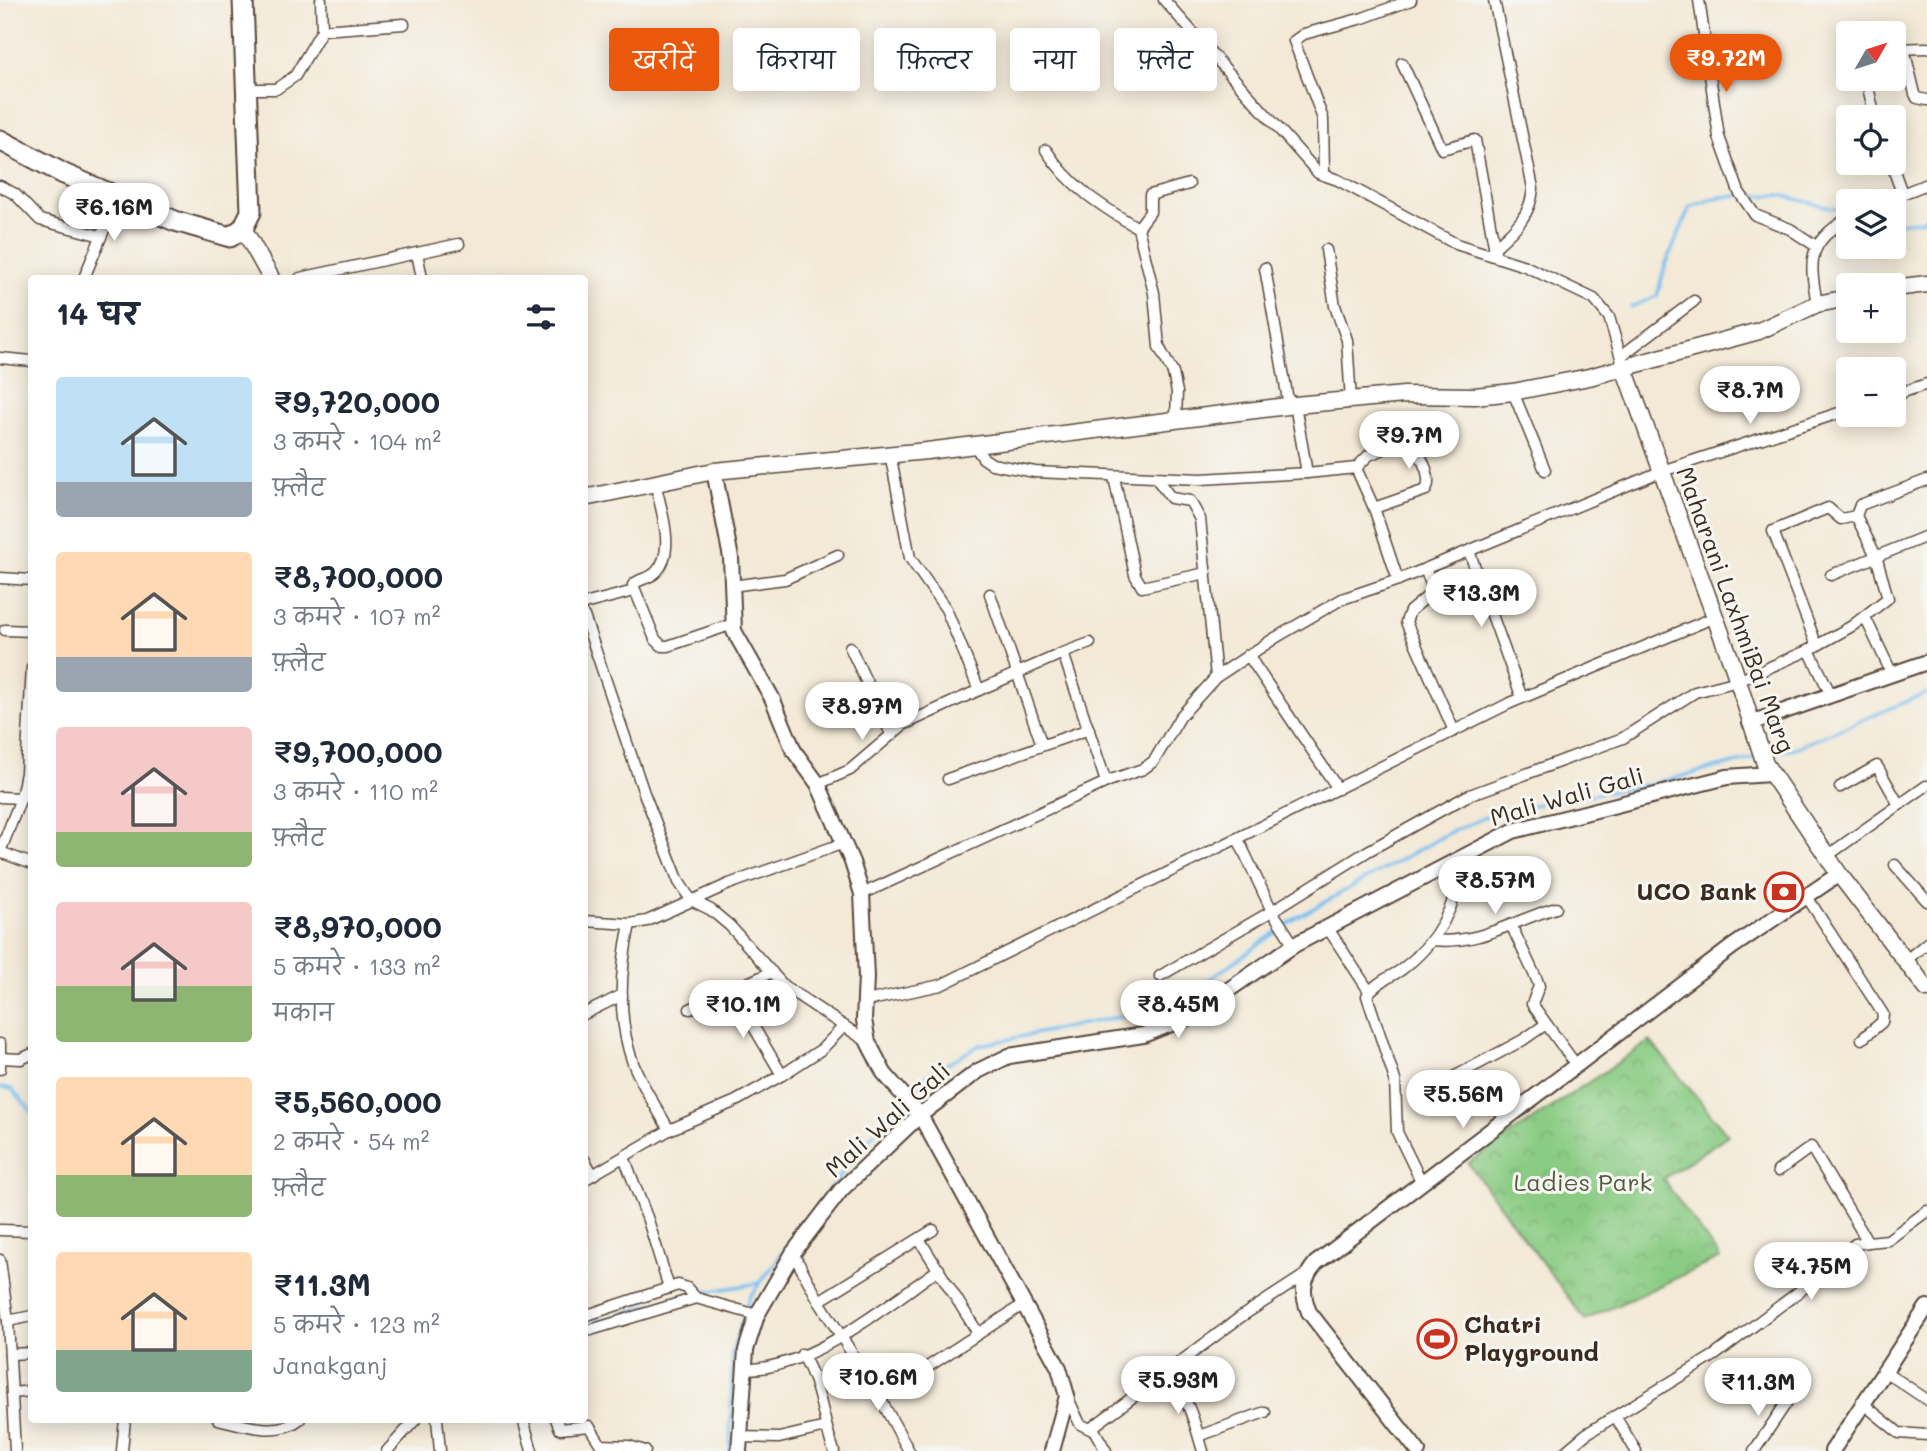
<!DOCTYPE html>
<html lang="hi">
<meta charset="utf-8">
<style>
:root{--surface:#fff;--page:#f2f2f3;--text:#1f2937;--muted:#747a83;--accent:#ea580c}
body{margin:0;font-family:Mali,"Playpen Sans Deva",sans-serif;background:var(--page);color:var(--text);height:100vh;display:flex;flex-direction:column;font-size:26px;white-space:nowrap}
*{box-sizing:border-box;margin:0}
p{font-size:23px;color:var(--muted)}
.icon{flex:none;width:38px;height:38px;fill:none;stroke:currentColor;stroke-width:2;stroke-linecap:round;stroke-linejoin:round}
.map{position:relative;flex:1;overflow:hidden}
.details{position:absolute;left:28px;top:275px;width:560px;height:1148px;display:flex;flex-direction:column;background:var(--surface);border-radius:7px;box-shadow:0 4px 18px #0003}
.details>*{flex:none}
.top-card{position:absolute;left:609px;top:28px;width:665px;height:63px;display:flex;gap:14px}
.needle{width:46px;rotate:51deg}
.buttons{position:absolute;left:1836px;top:21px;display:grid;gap:14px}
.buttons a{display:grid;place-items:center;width:70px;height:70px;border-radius:7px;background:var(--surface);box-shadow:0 4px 18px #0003;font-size:35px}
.price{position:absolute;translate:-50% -60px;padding:0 16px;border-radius:24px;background:#fff;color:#222;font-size:23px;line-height:46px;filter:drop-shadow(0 2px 4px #0008)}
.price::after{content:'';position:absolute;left:50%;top:42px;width:21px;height:16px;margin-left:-10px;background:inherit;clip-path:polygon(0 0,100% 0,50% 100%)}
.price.on{background:var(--accent);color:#fff}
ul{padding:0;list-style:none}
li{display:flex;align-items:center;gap:21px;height:175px;padding:0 28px}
li span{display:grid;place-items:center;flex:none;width:196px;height:140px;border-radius:7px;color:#555}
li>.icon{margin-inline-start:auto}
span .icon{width:84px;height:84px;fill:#fffc;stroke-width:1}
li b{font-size:30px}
h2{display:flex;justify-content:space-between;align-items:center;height:84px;padding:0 28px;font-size:30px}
.pill{padding:0 24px;border-radius:7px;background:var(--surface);box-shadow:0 4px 18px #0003;font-size:24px;line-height:63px}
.pill.on{background:var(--accent);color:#fff}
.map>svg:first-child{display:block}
.park{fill:url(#park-crowns);stroke:#637b51;stroke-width:2}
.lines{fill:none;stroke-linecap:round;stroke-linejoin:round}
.stream{stroke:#7abff1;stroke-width:3.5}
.street-casing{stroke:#57473a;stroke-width:13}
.secondary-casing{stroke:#57473a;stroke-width:18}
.primary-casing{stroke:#57473a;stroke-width:19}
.highway-casing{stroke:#57473a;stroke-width:23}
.street{stroke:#fff;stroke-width:10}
.secondary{stroke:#fff;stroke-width:14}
.primary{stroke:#fff;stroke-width:16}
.highway{stroke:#fff;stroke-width:19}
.labels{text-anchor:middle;stroke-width:6;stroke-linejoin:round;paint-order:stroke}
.street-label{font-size:24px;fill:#3b2a1e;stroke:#f6f6f2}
.poi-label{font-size:24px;font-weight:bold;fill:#3b2a1e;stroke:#f6f6f2;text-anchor:end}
.park-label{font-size:24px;fill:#535b3d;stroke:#f6f6f2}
</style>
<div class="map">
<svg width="1927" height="1451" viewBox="0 0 1927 1451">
<defs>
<pattern id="park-crowns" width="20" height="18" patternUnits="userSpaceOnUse" patternTransform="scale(1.75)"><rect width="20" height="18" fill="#8bcc84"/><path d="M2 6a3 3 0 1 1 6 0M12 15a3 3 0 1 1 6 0" fill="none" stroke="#79af72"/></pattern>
</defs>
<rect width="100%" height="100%" fill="#f6f6f2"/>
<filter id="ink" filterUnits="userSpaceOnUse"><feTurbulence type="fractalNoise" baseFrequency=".0143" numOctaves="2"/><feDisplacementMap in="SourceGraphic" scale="14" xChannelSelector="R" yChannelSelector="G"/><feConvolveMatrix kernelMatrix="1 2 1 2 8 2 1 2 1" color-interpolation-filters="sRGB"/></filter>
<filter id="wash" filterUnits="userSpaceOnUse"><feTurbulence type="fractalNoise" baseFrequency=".00686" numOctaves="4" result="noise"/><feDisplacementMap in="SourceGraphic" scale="28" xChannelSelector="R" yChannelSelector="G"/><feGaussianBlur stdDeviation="1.57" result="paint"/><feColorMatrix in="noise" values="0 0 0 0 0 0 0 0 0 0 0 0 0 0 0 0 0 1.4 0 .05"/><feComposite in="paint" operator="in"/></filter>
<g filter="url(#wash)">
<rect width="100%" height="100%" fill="#f3e9d6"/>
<polygon class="park" points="1650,1041 1728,1135 1663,1179 1720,1258 1585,1320 1468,1163"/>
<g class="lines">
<g class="stream">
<polyline points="1746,196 1780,195 1848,212"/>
<polyline points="1894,223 1920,221 1927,216"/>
<polyline points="1631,307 1657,296 1665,266 1690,207 1719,197 1738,196"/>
<polyline points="1766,755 1795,748 1927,693"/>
<polyline points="0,1087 12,1089 32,1112"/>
<polyline points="910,1095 928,1075 980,1045 1172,1006 1296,918 1449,833 1499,811 1651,784 1759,757"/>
<polyline points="584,1326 681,1296 759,1283"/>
<polyline points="730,1451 732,1353 749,1298 859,1150 904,1100"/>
</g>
</g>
</g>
<g filter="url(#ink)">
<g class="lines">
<g class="street-casing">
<g id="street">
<polyline points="1164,0 1318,173 1338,180 1456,244 1525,266 1594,299 1609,317 1624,368"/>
<path d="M1494 0 1533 188C1531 216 1514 230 1494 248"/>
<polyline points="1699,0 1719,137 1739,192 1755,215 1790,229 1816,246"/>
<polyline points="322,30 404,24"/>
<polyline points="1894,49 1927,48"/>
<polyline points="1904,49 1915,94 1917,98 1927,100"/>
<polyline points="1402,63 1442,149 1475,140 1495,251"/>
<polyline points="1866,79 1875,117"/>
<polyline points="246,89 276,89 295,76 322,30 321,0"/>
<path d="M1046 150C1069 186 1101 206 1138 228"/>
<polyline points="1891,163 1902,193"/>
<polyline points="1324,174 1323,119 1294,41 1304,34 1363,18 1411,0"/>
<polyline points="0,186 15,194 40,220 101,236"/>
<polyline points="1884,201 1927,184"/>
<polyline points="1138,228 1154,293 1159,347 1173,373 1177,392 1176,418"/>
<polyline points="1138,228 1150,212 1150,195 1189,184"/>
<polyline points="1326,250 1335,306 1347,340 1351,401"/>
<polyline points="417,253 422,278"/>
<polyline points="1265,268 1289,406"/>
<polyline points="84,278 118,196"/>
<polyline points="300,278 459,244"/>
<path d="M1817 304C1809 259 1807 244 1848 218"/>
<polyline points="1621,356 1694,301"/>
<polyline points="0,358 32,361"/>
<polyline points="1513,392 1545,470"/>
<polyline points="1894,395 1927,384"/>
<polyline points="974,445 983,458 992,464 1035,472 1201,479 1307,473 1295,405"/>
<polyline points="890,453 910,558 946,609 979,690 1063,653 1106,782"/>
<path d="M1356 468 1369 455 1401 442C1418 444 1434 476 1426 490L1374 508"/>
<polyline points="1307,473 1356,468 1374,508 1398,580"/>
<polyline points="1114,477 1135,575 1142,587 1206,573"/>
<polyline points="1156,478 1171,498 1190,501 1200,519 1216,677"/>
<path d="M655 482C660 507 677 551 656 572 650 579 639 578 633 585L655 639 662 646H668L733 624"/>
<polyline points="1856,516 1860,505 1927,480"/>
<polyline points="1469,551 1522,698"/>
<polyline points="1425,569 1434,591 1410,611 1406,622 1454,731"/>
<polyline points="1831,575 1927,536"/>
<polyline points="0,578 32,580"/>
<polyline points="731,586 785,579 838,555"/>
<polyline points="990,594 1042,745"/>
<polyline points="584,604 634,591"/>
<polyline points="584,616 644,793 679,882 691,900 711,910 730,926 784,986 868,1042"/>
<polyline points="1865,617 1892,674"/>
<polyline points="5,630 32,631"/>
<polyline points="850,647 891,734"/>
<polyline points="1809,650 1831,695"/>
<polyline points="1063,653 1090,643"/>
<polyline points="1248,655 1338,789"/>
<polyline points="948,779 1089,729"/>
<polyline points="818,784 850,770 903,725 979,690"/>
<polyline points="0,797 21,798"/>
<polyline points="1899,805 1926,786"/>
<polyline points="0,852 21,798 26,773 32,667"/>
<polyline points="0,852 32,864"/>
<polyline points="1827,856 1899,805 1877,766 1840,787"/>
<polyline points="1895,865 1927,901"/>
<polyline points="862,894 1111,780 1143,769 1154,761 1180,717 1216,677 1275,638 1342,599 1398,580 1662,471 1848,410"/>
<polyline points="1807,897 1883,1014 1882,1022 1862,1039"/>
<polyline points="584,921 630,924 647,921 729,884 844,843"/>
<path d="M630 924C620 969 617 1019 633 1063 642 1086 657 1108 669 1130"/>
<polyline points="1327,927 1369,991"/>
<polyline points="1512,927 1537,980 1539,986 1532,1004 1576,1065"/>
<path d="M1433 940C1480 945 1514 920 1556 908"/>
<polyline points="1294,945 1272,911 1368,851 1467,796 1623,738 1695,692 1738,681 1809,650 1852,626 1888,598 1876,556 1856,516 1841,519 1828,508 1773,531 1817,646"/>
<polyline points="1905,961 1927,943"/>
<polyline points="1160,976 1272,911 1238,839"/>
<polyline points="732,990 782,1075"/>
<polyline points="866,1001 941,985 1508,704 1715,617"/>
<polyline points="690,1009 772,972"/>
<polyline points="584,1014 622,995"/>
<polyline points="0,1044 0,1069"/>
<polyline points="0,1058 21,1059 32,1054"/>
<polyline points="1437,1086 1523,1040 1546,1024"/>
<polyline points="624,1157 648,1220 669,1288"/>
<polyline points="584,1159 593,1175"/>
<polyline points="584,1180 669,1130 736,1101 782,1075 822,1049 844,1026"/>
<path d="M1422 1183 1397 1132 1395 1080 1367 996C1372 985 1390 977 1401 970 1435 945 1462 902 1458 859"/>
<polyline points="0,1230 32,1231"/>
<polyline points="919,1239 978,1333"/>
<polyline points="1868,1242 1888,1240 1927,1211"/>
<polyline points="793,1253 819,1301 880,1398 1024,1304"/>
<polyline points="0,1260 8,1321 15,1451"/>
<polyline points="819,1301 933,1230"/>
<polyline points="584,1316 678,1285 687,1288 696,1298 757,1315"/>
<polyline points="8,1321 32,1316"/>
<polyline points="584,1332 696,1298"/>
<polyline points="10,1354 32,1353"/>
<path d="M802 1354C822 1388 821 1416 834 1451"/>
<path d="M744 1369C809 1371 887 1305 939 1269"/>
<polyline points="1883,1370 1927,1400"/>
<path d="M1166 1373C1191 1403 1192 1415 1203 1451"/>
<polyline points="12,1393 32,1391"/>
<polyline points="1067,1396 1080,1424 1090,1429 1242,1316 1305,1275"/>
<polyline points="880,1398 909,1451"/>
<polyline points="1861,1402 1899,1433 1927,1435"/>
<polyline points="1615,1416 1636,1451"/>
<path d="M218 1419C243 1425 278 1437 300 1419"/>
<polyline points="437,1419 440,1451"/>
<polyline points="523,1419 532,1451"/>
<polyline points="556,1419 560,1429 589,1426 601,1445 629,1446 645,1451"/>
<polyline points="1093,1428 1106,1451"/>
<polyline points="1199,1436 1265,1412"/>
<polyline points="739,1437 779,1438 826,1427"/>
<polyline points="122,1451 125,1419"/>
<polyline points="387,1451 416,1419"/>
<polyline points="1566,1451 1586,1434 1715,1355 1805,1287 1855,1244 1868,1242 1811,1147 1778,1171"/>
<polyline points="1754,1451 1787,1402"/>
</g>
</g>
<g class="secondary-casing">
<g id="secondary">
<polyline points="714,471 731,558 734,631 772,698 794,751 818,784 852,862 862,894 866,977 864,1020 868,1042 884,1073 920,1115 1059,1368 1067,1396 1052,1451"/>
<polyline points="1750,723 1927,662"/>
<polyline points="739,1451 746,1350 757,1315 793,1253 841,1190 920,1115 978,1071 1009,1056 1143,1035 1189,1017 1294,945 1513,831 1727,777 1770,774"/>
<path d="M1418 1451 1309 1312C1301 1292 1302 1279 1316 1263L1732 947 1839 874"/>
<polyline points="1832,1451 1927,1307"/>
</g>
</g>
<g class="primary-casing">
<g id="primary">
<polyline points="243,228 271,278"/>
<polyline points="1894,288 1927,284"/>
<polyline points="1624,368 1733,666 1765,764 1839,874 1927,989"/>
<polyline points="584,498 714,471 927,451 1295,405 1404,395 1475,396 1513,392 1589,377 1759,331 1817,304 1848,298"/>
</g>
</g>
<g class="highway-casing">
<polyline id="highway" points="0,140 64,174 175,221 230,237 243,228 251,212 243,0"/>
</g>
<use href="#street" class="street"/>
<use href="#secondary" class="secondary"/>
<use href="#primary" class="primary"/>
<use href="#highway" class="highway"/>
</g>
</g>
<defs>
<g id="bank-ring" transform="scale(2.0125)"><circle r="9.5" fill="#f6f6f2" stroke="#c8321e" stroke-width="1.5"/><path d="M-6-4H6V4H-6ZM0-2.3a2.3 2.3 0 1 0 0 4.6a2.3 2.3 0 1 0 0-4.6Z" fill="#c8321e"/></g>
<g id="stadium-ring" transform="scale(2.0125)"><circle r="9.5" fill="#f6f6f2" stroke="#c8321e" stroke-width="1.5"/><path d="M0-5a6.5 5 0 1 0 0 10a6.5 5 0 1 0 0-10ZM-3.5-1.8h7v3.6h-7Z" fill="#c8321e"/></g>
</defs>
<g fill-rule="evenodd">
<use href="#bank-ring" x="1784" y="892"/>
<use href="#stadium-ring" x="1437" y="1339"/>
</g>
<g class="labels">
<g class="street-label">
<text transform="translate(1735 610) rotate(70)" y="8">Maharani LaxhmiBai Marg</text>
<text transform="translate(1567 797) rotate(-16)" y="8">Mali Wali Gali</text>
<text transform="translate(888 1120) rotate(-42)" y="8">Mali Wali Gali</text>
</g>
<g class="poi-label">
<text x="1757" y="900">UCO Bank</text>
<text x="1464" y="1333" text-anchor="start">Chatri<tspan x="1464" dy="28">Playground</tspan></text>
</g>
<g class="park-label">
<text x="1583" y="1191">Ladies Park</text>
</g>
</g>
</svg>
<div class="buttons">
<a><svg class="needle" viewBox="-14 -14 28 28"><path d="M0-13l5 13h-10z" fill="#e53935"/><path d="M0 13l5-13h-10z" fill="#747a83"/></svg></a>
<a><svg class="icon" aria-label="locate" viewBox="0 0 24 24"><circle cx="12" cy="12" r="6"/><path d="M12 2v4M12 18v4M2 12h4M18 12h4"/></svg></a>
<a><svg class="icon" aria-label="layers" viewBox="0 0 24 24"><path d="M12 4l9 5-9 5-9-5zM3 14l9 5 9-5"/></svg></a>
<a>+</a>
<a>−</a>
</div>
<b class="price on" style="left:1726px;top:94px">₹9.72M</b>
<b class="price" style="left:114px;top:243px">₹6.16M</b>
<b class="price" style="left:1750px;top:426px">₹8.7M</b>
<b class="price" style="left:1409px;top:471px">₹9.7M</b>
<b class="price" style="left:1481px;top:629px">₹13.3M</b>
<b class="price" style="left:862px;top:742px">₹8.97M</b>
<b class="price" style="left:1495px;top:916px">₹8.57M</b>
<b class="price" style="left:743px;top:1040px">₹10.1M</b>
<b class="price" style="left:1178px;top:1040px">₹8.45M</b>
<b class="price" style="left:1463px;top:1130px">₹5.56M</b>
<b class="price" style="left:1811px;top:1302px">₹4.75M</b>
<b class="price" style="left:878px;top:1413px">₹10.6M</b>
<b class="price" style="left:1178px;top:1416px">₹5.93M</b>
<b class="price" style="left:1758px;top:1418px">₹11.3M</b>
<div class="top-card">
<a class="pill on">खरीदें</a>
<a class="pill">किराया</a>
<a class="pill">फ़िल्टर</a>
<a class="pill">नया</a>
<a class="pill">फ़्लैट</a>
</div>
<section class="details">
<h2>14 घर<svg class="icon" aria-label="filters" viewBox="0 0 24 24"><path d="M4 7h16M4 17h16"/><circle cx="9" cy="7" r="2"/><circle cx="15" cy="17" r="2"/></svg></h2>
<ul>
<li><span style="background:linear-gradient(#bfe0f5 75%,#9aa5b1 0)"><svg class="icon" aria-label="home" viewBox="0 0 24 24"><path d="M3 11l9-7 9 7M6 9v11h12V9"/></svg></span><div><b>₹9,720,000</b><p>3 कमरे · 104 m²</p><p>फ़्लैट</p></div></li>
<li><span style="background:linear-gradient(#ffd9b3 75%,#9aa5b1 0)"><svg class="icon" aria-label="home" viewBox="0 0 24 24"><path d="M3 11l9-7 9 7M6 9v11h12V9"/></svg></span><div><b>₹8,700,000</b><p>3 कमरे · 107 m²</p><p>फ़्लैट</p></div></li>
<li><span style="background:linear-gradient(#f6c9c9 75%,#8fb573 0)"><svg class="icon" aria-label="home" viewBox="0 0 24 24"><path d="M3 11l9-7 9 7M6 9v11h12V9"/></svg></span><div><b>₹9,700,000</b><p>3 कमरे · 110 m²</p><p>फ़्लैट</p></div></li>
<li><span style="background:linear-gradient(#f6c9c9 60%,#8fb573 0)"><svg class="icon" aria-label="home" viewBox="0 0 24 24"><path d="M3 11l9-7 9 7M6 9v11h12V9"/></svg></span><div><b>₹8,970,000</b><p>5 कमरे · 133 m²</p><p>मकान</p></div></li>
<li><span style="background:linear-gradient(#ffd9b3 70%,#8fb573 0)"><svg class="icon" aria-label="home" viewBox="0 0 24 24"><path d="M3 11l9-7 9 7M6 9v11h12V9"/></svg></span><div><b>₹5,560,000</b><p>2 कमरे · 54 m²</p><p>फ़्लैट</p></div></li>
<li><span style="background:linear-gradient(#ffd9b3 70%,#7fa58c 0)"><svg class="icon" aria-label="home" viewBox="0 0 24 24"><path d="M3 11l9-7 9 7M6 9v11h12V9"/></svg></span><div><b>₹11.3M</b><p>5 कमरे · 123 m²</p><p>Janakganj</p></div></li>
</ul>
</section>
</div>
